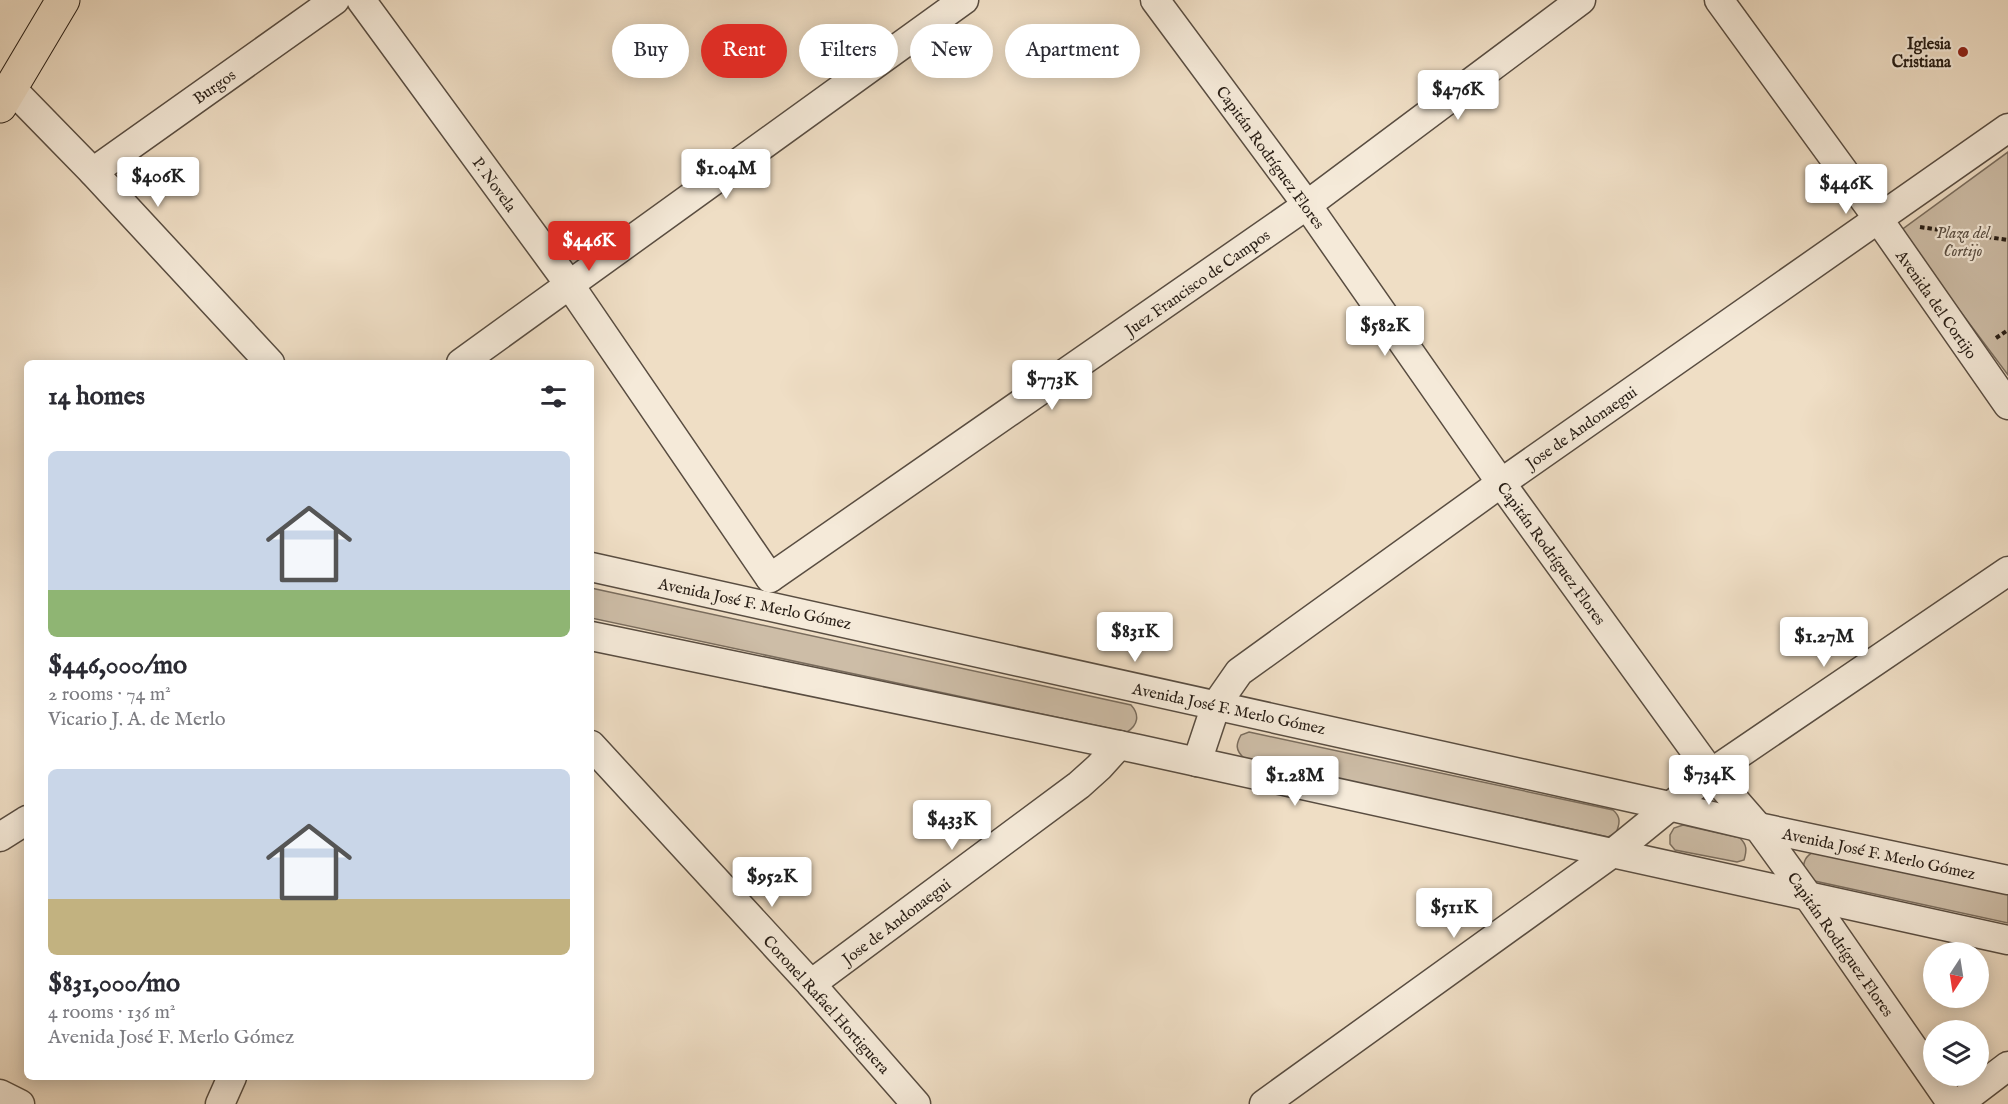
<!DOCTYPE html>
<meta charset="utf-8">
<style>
:root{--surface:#fff;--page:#f2f2f3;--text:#2b2b33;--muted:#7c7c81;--accent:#d93025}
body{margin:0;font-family:"IM FELL English",serif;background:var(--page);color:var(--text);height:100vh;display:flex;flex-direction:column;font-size:22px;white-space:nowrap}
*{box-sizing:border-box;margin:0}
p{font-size:20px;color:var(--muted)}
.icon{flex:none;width:33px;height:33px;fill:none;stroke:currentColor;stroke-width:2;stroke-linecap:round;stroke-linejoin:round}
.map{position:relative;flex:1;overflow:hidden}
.panel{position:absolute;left:24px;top:360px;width:570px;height:720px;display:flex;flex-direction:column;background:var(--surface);border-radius:9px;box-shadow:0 3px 15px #0003}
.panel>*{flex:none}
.banner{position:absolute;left:612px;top:24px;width:570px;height:54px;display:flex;gap:12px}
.needle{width:39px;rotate:192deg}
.tools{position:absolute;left:1923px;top:942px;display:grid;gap:12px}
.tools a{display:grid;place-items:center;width:66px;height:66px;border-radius:50%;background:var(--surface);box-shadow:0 3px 15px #0003;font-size:30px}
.price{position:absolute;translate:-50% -51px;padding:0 14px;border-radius:6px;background:#fff;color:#222;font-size:20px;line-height:39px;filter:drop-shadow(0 2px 3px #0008)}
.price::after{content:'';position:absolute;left:50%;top:36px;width:18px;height:14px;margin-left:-9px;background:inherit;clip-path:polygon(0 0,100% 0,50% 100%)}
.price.current{background:var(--accent);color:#fff}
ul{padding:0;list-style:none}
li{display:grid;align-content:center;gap:12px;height:318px;padding:0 24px}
li span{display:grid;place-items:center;height:186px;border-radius:9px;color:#555}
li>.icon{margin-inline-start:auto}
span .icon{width:108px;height:108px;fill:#fffc;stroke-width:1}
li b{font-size:26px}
h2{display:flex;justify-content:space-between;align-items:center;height:72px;padding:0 24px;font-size:26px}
.chip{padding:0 21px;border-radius:27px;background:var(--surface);box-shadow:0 3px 15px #0003;font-size:21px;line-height:54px}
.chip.current{background:var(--accent);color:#fff}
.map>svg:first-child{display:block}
.green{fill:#cdbda7;stroke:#7a6d5e;stroke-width:1.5}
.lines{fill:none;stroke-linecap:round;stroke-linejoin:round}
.minor-casing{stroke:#594d41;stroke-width:31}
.primary-casing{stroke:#271d15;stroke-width:35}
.path{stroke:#271d15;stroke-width:4;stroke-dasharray:4.5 3;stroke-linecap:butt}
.minor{stroke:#f5ead9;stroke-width:28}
.primary{stroke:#efdec5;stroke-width:33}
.poi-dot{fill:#8f2418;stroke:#f5ead9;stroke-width:2}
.labels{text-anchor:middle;stroke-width:4.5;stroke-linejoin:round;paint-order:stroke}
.poi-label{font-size:16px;font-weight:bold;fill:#271d15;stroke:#f5ead9;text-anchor:end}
.street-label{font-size:16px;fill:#271d15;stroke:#f5ead9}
.park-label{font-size:16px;font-style:italic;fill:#594d41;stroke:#f5ead9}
</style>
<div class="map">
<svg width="2008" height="1104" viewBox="0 0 2008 1104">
<rect width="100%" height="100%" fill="#efdec5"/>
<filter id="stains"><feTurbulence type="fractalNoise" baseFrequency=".00333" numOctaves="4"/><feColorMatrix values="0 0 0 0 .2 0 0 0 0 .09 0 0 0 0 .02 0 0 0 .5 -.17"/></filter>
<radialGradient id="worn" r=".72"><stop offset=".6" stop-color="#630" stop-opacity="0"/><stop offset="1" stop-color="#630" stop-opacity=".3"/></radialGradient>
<g class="green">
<polygon points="2008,152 2008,375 1900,231"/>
<path d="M591 588 1131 705C1140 715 1138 725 1127 732L591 618Z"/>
<path d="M1249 732 1613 810C1621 817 1620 823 1616 833L1608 837 1244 758C1235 750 1236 744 1241 735Z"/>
<path d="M1683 825 1740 838C1747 845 1747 850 1744 860L1737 862 1675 850 1670 844V835L1674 828Z"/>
<path d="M1815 851 2008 893V923L1810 880 1803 873C1803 862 1805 856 1815 851Z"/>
</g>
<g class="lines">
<g class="minor-casing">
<g id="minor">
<polyline points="361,0 569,284 770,578"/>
<polyline points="1155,0 1307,205 1501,483 1711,773 1758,827 1808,896 1952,1104"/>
<polyline points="1719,0 1879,220 2008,405"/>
<polyline points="11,88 93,172 270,363"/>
<polyline points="93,172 335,0"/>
<polyline points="461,363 964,0"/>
<polyline points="591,567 1669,806 1758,827 2008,880"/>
<polyline points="770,578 1307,205 1581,0"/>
<polyline points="591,636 1138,749 2008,940"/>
<polyline points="591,745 811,984 916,1104"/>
<polyline points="1197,762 1216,705 1239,672 1501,483 2008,128"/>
<polyline points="0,837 27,820"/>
<polyline points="811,984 1079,785 1099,767 1119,745"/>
<polyline points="0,1094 20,1104"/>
<polyline points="220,1104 232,1077"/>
<polyline points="1264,1104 1614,852 1711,773 2008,571"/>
<polyline points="1958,1104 2008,1066"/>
</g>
</g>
<g class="primary-casing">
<polyline id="primary" points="0,106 63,0"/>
</g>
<g class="path">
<polyline points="1920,227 2008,240"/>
<polyline points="1996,338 2008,330"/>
</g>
<use href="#minor" class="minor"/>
<use href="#primary" class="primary"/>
</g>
<circle class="poi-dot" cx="1963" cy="52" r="6"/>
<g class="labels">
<g class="poi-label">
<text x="1951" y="49">Iglesia<tspan x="1951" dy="18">Cristiana</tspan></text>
</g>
<g class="street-label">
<text transform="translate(214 86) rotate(-35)" y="6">Burgos</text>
<text transform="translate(1271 157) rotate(54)" y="6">Capitán Rodríguez Flores</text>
<text transform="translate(495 184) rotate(54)" y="6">P. Novela</text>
<text transform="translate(1197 282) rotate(-35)" y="6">Juez Francisco de Campos</text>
<text transform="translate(1937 304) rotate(55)" y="6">Avenida del Cortijo</text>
<text transform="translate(1581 427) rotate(-35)" y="6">Jose de Andonaegui</text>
<text transform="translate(1552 553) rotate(54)" y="6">Capitán Rodríguez Flores</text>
<text transform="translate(755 603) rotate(12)" y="6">Avenida José F. Merlo Gómez</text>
<text transform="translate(1229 708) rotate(12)" y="6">Avenida José F. Merlo Gómez</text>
<text transform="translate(1879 853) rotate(12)" y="6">Avenida José F. Merlo Gómez</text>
<text transform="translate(896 921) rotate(-37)" y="6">Jose de Andonaegui</text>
<text transform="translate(1841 944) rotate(55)" y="6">Capitán Rodríguez Flores</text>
<text transform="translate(827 1004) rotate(48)" y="6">Coronel Rafael Hortiguera</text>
</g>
<g class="park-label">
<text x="1963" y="238">Plaza del<tspan x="1963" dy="18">Cortijo</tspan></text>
</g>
</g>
<rect width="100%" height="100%" filter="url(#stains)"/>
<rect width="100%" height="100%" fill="url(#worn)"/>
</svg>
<div class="tools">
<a><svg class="needle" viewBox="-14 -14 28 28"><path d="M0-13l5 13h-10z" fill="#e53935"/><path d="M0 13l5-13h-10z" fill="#7c7c81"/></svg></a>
<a><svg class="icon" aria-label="layers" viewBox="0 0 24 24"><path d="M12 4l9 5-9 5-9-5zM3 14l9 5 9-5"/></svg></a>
</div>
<b class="price" style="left:1458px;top:121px">$476K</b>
<b class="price" style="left:726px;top:200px">$1.04M</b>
<b class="price" style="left:158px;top:208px">$406K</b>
<b class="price" style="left:1846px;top:215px">$446K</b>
<b class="price current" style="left:589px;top:272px">$446K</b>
<b class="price" style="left:1385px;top:357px">$582K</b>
<b class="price" style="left:1052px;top:411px">$773K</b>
<b class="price" style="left:1135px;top:663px">$831K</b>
<b class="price" style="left:1824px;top:668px">$1.27M</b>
<b class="price" style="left:1709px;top:806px">$734K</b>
<b class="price" style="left:1295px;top:807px">$1.28M</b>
<b class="price" style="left:952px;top:851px">$433K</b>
<b class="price" style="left:772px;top:908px">$952K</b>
<b class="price" style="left:1454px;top:939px">$511K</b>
<div class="banner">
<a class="chip">Buy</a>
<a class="chip current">Rent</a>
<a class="chip">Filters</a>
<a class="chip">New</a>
<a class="chip">Apartment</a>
</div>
<section class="panel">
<h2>14 homes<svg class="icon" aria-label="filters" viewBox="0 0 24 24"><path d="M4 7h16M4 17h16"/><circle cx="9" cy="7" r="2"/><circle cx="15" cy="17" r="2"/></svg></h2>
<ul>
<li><span style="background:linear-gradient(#c9d6e8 75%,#8fb573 0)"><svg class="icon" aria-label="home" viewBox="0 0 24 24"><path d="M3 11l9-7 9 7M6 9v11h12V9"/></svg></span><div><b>$446,000/mo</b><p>2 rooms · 74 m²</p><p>Vicario J. A. de Merlo</p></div></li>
<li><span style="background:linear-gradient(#c9d6e8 70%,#c2b280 0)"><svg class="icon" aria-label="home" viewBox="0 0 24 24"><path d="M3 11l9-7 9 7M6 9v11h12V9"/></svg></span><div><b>$831,000/mo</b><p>4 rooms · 136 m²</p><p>Avenida José F. Merlo Gómez</p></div></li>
</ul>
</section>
</div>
